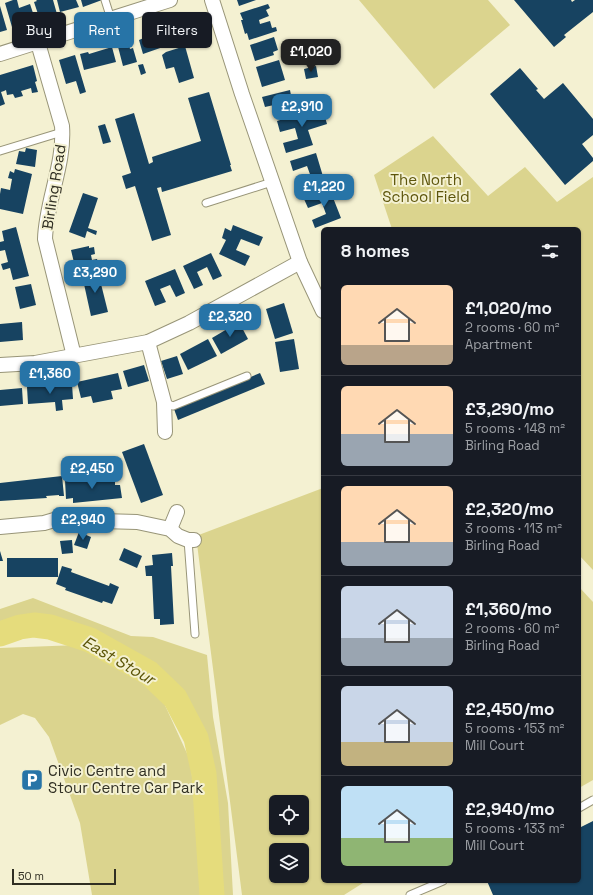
<!DOCTYPE html>
<meta charset="utf-8">
<style>
:root{--surface:#171b24;--page:#20242c;--text:#f1f3f6;--muted:#9ea1a6;--line:#363941;--accent:#2774a7}
body{margin:0;font-family:"Space Grotesk",sans-serif;background:var(--page);color:var(--text);height:100vh;display:flex;flex-direction:column;font-size:15px;white-space:nowrap}
*{box-sizing:border-box;margin:0}
p{font-size:13px;color:var(--muted)}
.icon{flex:none;width:22px;height:22px;fill:none;stroke:currentColor;stroke-width:2;stroke-linecap:round;stroke-linejoin:round}
.map{position:relative;flex:1;overflow:hidden}
.drawer{position:absolute;left:321px;top:227px;width:260px;height:656px;display:flex;flex-direction:column;background:var(--surface);border-radius:6px;box-shadow:0 1px 3px #0004}
.drawer>*{flex:none}
.top-card{position:absolute;left:12px;top:12px;width:249px;height:36px;display:flex;gap:8px}
.tools{position:absolute;left:269px;top:795px;display:grid;gap:8px}
.tools a{display:grid;place-items:center;width:40px;height:40px;border-radius:6px;background:var(--surface);box-shadow:0 1px 3px #0004;font-size:20px}
.scale{position:absolute;left:12px;bottom:10px;width:104px;box-sizing:border-box;padding-left:4px;border:2px solid #302f23;border-top:0;font-size:11px;line-height:14px;white-space:nowrap;color:#302f23;-webkit-text-stroke:3px #f4f1d2;paint-order:stroke}
.price{position:absolute;translate:-50% -34px;padding:0 9px;border-radius:8px;background:var(--accent);color:#fff;font-size:13px;line-height:26px;filter:drop-shadow(0 1px 2px #0008)}
.price::after{content:'';position:absolute;left:50%;top:24px;width:12px;height:9px;margin-left:-6px;background:inherit;clip-path:polygon(0 0,100% 0,50% 100%)}
.price.on{background:#222;color:#fff}
ul{padding:0;list-style:none}
li{display:flex;align-items:center;gap:12px;height:100px;padding:0 20px}
li+li{border-top:1px solid var(--line)}
li span{display:grid;place-items:center;flex:none;width:112px;height:80px;border-radius:6px;color:#555}
li>.icon{margin-inline-start:auto}
span .icon{width:48px;height:48px;fill:#fffc;stroke-width:1}
li b{font-size:17px}
h2{display:flex;justify-content:space-between;align-items:center;height:48px;padding:0 20px;font-size:17px}
.pill{padding:0 14px;border-radius:6px;background:var(--surface);box-shadow:0 1px 3px #0004;font-size:14px;line-height:36px}
.pill.on{background:var(--accent);color:#fff}
.map>svg:first-child{display:block}
.green{fill:#dbd48e;fill-rule:evenodd}
.lines{fill:none;stroke-linecap:round;stroke-linejoin:round}
.river{stroke:#e5dc7c;stroke-width:25}
.building{fill:#174361}
.service-casing{stroke:#989578;stroke-width:9}
.minor-casing{stroke:#989578;stroke-width:16}
.service{stroke:#fff;stroke-width:7}
.minor{stroke:#fff;stroke-width:14}
.labels{text-anchor:middle;stroke-width:4;stroke-linejoin:round;paint-order:stroke}
.park-label{font-size:15px;fill:#5d550b;stroke:#f4f1d2}
.street-label{font-size:15px;fill:#302f23;stroke:#f4f1d2}
.poi-label{font-size:15px;fill:#302f23;stroke:#f4f1d2;text-anchor:start}
.water-label{font-size:16px;font-style:italic;fill:#5a5306;stroke:#f4f1d2}
</style>
<div class="map">
<svg width="593" height="895" viewBox="0 0 593 895">
<rect width="100%" height="100%" fill="#f4f1d2"/>
<g class="green">
<polygon points="359,0 488,0 510,25 434,89"/>
<polygon points="433,136 488,196 525,167 557,202 593,177 593,570 579,555 579,229 392,229 374,175"/>
<path d="M323 488V881H375L363 883 344 895H242L196 536ZM276 802H302V828H276ZM276 850H302V876H276Z"/>
<polygon points="579,587 593,602 593,780 579,788"/>
<polygon points="33,598 131,636 153,637 207,655 213,717 228,803 233,895 210,895 196,738 168,690 90,640 20,627 0,634 0,609"/>
<polygon points="78,645 118,660 158,690 190,760 201,848 205,895 92,895 80,823 49,737 35,718 23,714 0,725 0,648"/>
</g>
<g class="lines">
<polyline class="river" points="0,634 20,627 34,625 50,627 90,640 149,673 175,698 196,738 204,774 212,895"/>
</g>
<g class="building">
<polygon points="13,0 17,0 19,8 30,4 35,19 12,27 5,3"/>
<polygon points="36,0 53,0 57,14 40,20 34,2 37,1"/>
<polygon points="57,0 76,0 79,7 60,12"/>
<polygon points="81,0 102,0 83,7"/>
<polygon points="237,0 256,0 239,6"/>
<polygon points="514,0 571,0 572,2 575,0 593,0 593,12 564,35 566,37 554,47"/>
<polygon points="268,4 270,8 266,10 269,16 259,20 260,24 270,21 272,28 276,27 277,31 249,40 247,33 245,34 241,20 243,20 240,13"/>
<polygon points="0,6 7,30 0,32"/>
<polygon points="156,33 158,40 161,39 163,47 143,54 139,40"/>
<polygon points="274,37 278,50 273,52 274,55 255,61 250,45"/>
<polygon points="128,41 130,49 133,48 137,62 123,66 117,43"/>
<polygon points="185,46 194,78 179,83 174,67 166,69 162,55 166,52"/>
<polygon points="112,47 116,62 84,70 80,54 88,52 89,54"/>
<polygon points="75,55 86,92 80,94 76,81 66,84 59,60"/>
<polygon points="279,60 285,80 262,87 256,67"/>
<polygon points="143,64 146,73 141,75 138,65"/>
<polygon points="33,65 37,81 35,82 38,92 32,93 31,88 21,91 23,96 15,98 13,94 7,95 6,90 4,91 1,92 5,104 0,106 0,75"/>
<polygon points="316,66 318,77 306,79 304,69"/>
<polygon points="520,68 538,89 536,90 544,99 563,83 593,119 593,135 582,144 593,158 593,161 565,185 490,94"/>
<polygon points="290,90 292,101 265,107 262,97"/>
<polygon points="209,92 231,165 230,165 232,171 162,192 161,187 157,188 171,235 152,241 135,186 126,189 122,176 131,173 115,119 134,113 149,164 153,162 152,157 201,141 188,98"/>
<polygon points="322,107 327,124 308,130 313,145 286,153 283,143 298,139 295,128 280,132 277,121"/>
<polygon points="105,124 111,142 103,144 98,126"/>
<polygon points="26,148 37,150 35,167 16,164 19,151 25,152"/>
<polygon points="316,153 325,183 300,191 297,182 311,177 307,166 293,171 290,161"/>
<polygon points="15,169 32,174 23,214 0,209 0,194 1,188 10,190 12,179 8,178 10,171 14,173"/>
<polygon points="330,190 341,218 315,228 312,220 326,214 322,203 308,208 304,199"/>
<polygon points="83,193 98,198 88,228 97,231 96,235 87,231 85,238 69,232"/>
<polygon points="233,225 263,237 259,246 241,239 236,250 250,256 245,266 219,254 226,240 222,238 225,228 231,231"/>
<polygon points="16,227 29,276 13,280 10,268 3,270 1,264 8,262 5,250 0,251 0,242 4,241 2,231"/>
<polygon points="89,246 89,248 94,247 95,254 91,255 92,260 97,259 99,266 76,271 71,250"/>
<polygon points="211,253 222,276 213,280 207,267 197,272 203,285 194,289 183,266"/>
<polygon points="175,269 185,293 176,297 170,285 160,289 166,302 155,306 145,281"/>
<polygon points="98,272 108,312 91,316 82,275"/>
<polygon points="31,284 36,305 20,309 15,287"/>
<polygon points="284,303 293,333 275,339 266,309"/>
<polygon points="22,322 23,340 0,342 0,324"/>
<polygon points="239,322 248,339 221,354 212,338"/>
<polygon points="208,339 217,356 188,370 180,354"/>
<polygon points="294,339 299,369 280,372 275,342"/>
<polygon points="177,356 183,374 167,379 161,361"/>
<polygon points="144,365 149,381 128,387 123,371"/>
<polygon points="118,373 122,389 111,391 113,399 93,403 91,396 81,398 77,382"/>
<polygon points="260,373 265,384 178,420 174,409"/>
<polygon points="72,384 73,399 62,400 63,410 56,411 55,402 28,404 27,387"/>
<polygon points="22,388 23,404 0,406 0,390"/>
<polygon points="144,444 163,495 141,503 122,452"/>
<polygon points="62,476 64,496 59,496 59,495 46,496 47,498 0,501 0,483"/>
<polygon points="93,478 93,482 115,480 115,485 120,485 122,498 73,503 73,498 66,499 65,480"/>
<polygon points="79,532 91,537 87,549 74,545"/>
<polygon points="72,540 73,553 62,554 60,541"/>
<polygon points="124,548 142,556 137,568 119,560"/>
<polygon points="0,551 3,561 0,561"/>
<polygon points="172,553 173,566 171,566 174,624 160,625 160,619 154,619 152,576 146,576 145,566 153,565 152,555"/>
<rect x="7" y="558" width="51" height="19"/>
<polygon points="62,566 72,569 71,572 109,586 110,583 119,587 112,604 103,601 102,603 65,590 66,588 56,584"/>
<polygon points="593,821 593,895 493,895 487,881 579,881 579,828"/>
</g>
<g class="lines">
<g class="service-casing">
<g id="service">
<polyline points="105,0 111,19"/>
<polyline points="0,151 62,132"/>
<polyline points="206,203 272,182"/>
<polyline points="164,402 173,406 247,376"/>
<polyline points="188,540 195,634"/>
<polyline points="579,808 593,800"/>
<polyline points="410,895 443,881"/>
</g>
</g>
<g class="minor-casing">
<g id="minor">
<polyline points="212,0 242,94 300,262 323,311"/>
<path d="M38 43 62 126C65 164 46 201 45 239L74 356"/>
<polyline points="0,54 170,0"/>
<polyline points="148,342 164,402 165,432"/>
<polyline points="0,365 35,363 148,342 189,323 300,262"/>
<polyline points="0,527 44,523 61,518 67,520 137,522 170,529 178,536 188,540 194,540"/>
<polyline points="170,529 177,512"/>
</g>
</g>
<use href="#service" class="service"/>
<use href="#minor" class="minor"/>
</g>
<defs>
<g id="parking-square" transform="scale(1.15)"><rect x="-9" y="-9" width="18" height="18" rx="4" fill="#2774a7" stroke="#f4f1d2"/><path d="M-3.5-5.5H1a3.5 3.5 0 0 1 0 7H-1V5.5H-3.5ZM-1-3.4V-.6H.8a1.4 1.4 0 0 0 0-2.8Z" fill="#fff"/></g>
</defs>
<g fill-rule="evenodd">
<use href="#parking-square" x="32" y="780"/>
</g>
<g class="labels">
<g class="park-label">
<text x="426" y="185">The North<tspan x="426" dy="17">School Field</tspan></text>
</g>
<g class="street-label">
<text transform="translate(54 187) rotate(-81)" y="5">Birling Road</text>
</g>
<g class="poi-label">
<text x="48" y="776">Civic Centre and<tspan x="48" dy="17">Stour Centre Car Park</tspan></text>
</g>
<g class="water-label">
<text transform="translate(119 660) rotate(30)" y="6">East Stour</text>
</g>
</g>
</svg>
<div class="tools">
<a><svg class="icon" aria-label="locate" viewBox="0 0 24 24"><circle cx="12" cy="12" r="6"/><path d="M12 2v4M12 18v4M2 12h4M18 12h4"/></svg></a>
<a><svg class="icon" aria-label="layers" viewBox="0 0 24 24"><path d="M12 4l9 5-9 5-9-5zM3 14l9 5 9-5"/></svg></a>
</div>
<div class="scale">50 m</div>
<b class="price on" style="left:311px;top:73px">£1,020</b>
<b class="price" style="left:302px;top:128px">£2,910</b>
<b class="price" style="left:324px;top:208px">£1,220</b>
<b class="price" style="left:95px;top:294px">£3,290</b>
<b class="price" style="left:230px;top:338px">£2,320</b>
<b class="price" style="left:50px;top:395px">£1,360</b>
<b class="price" style="left:92px;top:490px">£2,450</b>
<b class="price" style="left:83px;top:541px">£2,940</b>
<div class="top-card">
<a class="pill">Buy</a>
<a class="pill on">Rent</a>
<a class="pill">Filters</a>
</div>
<section class="drawer">
<h2>8 homes<svg class="icon" aria-label="filters" viewBox="0 0 24 24"><path d="M4 7h16M4 17h16"/><circle cx="9" cy="7" r="2"/><circle cx="15" cy="17" r="2"/></svg></h2>
<ul>
<li><span style="background:linear-gradient(#ffd9b3 75%,#b9a48a 0)"><svg class="icon" aria-label="home" viewBox="0 0 24 24"><path d="M3 11l9-7 9 7M6 9v11h12V9"/></svg></span><div><b>£1,020/mo</b><p>2 rooms · 60 m²</p><p>Apartment</p></div></li>
<li><span style="background:linear-gradient(#ffd9b3 60%,#9aa5b1 0)"><svg class="icon" aria-label="home" viewBox="0 0 24 24"><path d="M3 11l9-7 9 7M6 9v11h12V9"/></svg></span><div><b>£3,290/mo</b><p>5 rooms · 148 m²</p><p>Birling Road</p></div></li>
<li><span style="background:linear-gradient(#ffd9b3 70%,#9aa5b1 0)"><svg class="icon" aria-label="home" viewBox="0 0 24 24"><path d="M3 11l9-7 9 7M6 9v11h12V9"/></svg></span><div><b>£2,320/mo</b><p>3 rooms · 113 m²</p><p>Birling Road</p></div></li>
<li><span style="background:linear-gradient(#c9d6e8 65%,#9aa5b1 0)"><svg class="icon" aria-label="home" viewBox="0 0 24 24"><path d="M3 11l9-7 9 7M6 9v11h12V9"/></svg></span><div><b>£1,360/mo</b><p>2 rooms · 60 m²</p><p>Birling Road</p></div></li>
<li><span style="background:linear-gradient(#c9d6e8 70%,#c2b280 0)"><svg class="icon" aria-label="home" viewBox="0 0 24 24"><path d="M3 11l9-7 9 7M6 9v11h12V9"/></svg></span><div><b>£2,450/mo</b><p>5 rooms · 153 m²</p><p>Mill Court</p></div></li>
<li><span style="background:linear-gradient(#bfe0f5 65%,#8fb573 0)"><svg class="icon" aria-label="home" viewBox="0 0 24 24"><path d="M3 11l9-7 9 7M6 9v11h12V9"/></svg></span><div><b>£2,940/mo</b><p>5 rooms · 133 m²</p><p>Mill Court</p></div></li>
</ul>
</section>
</div>
